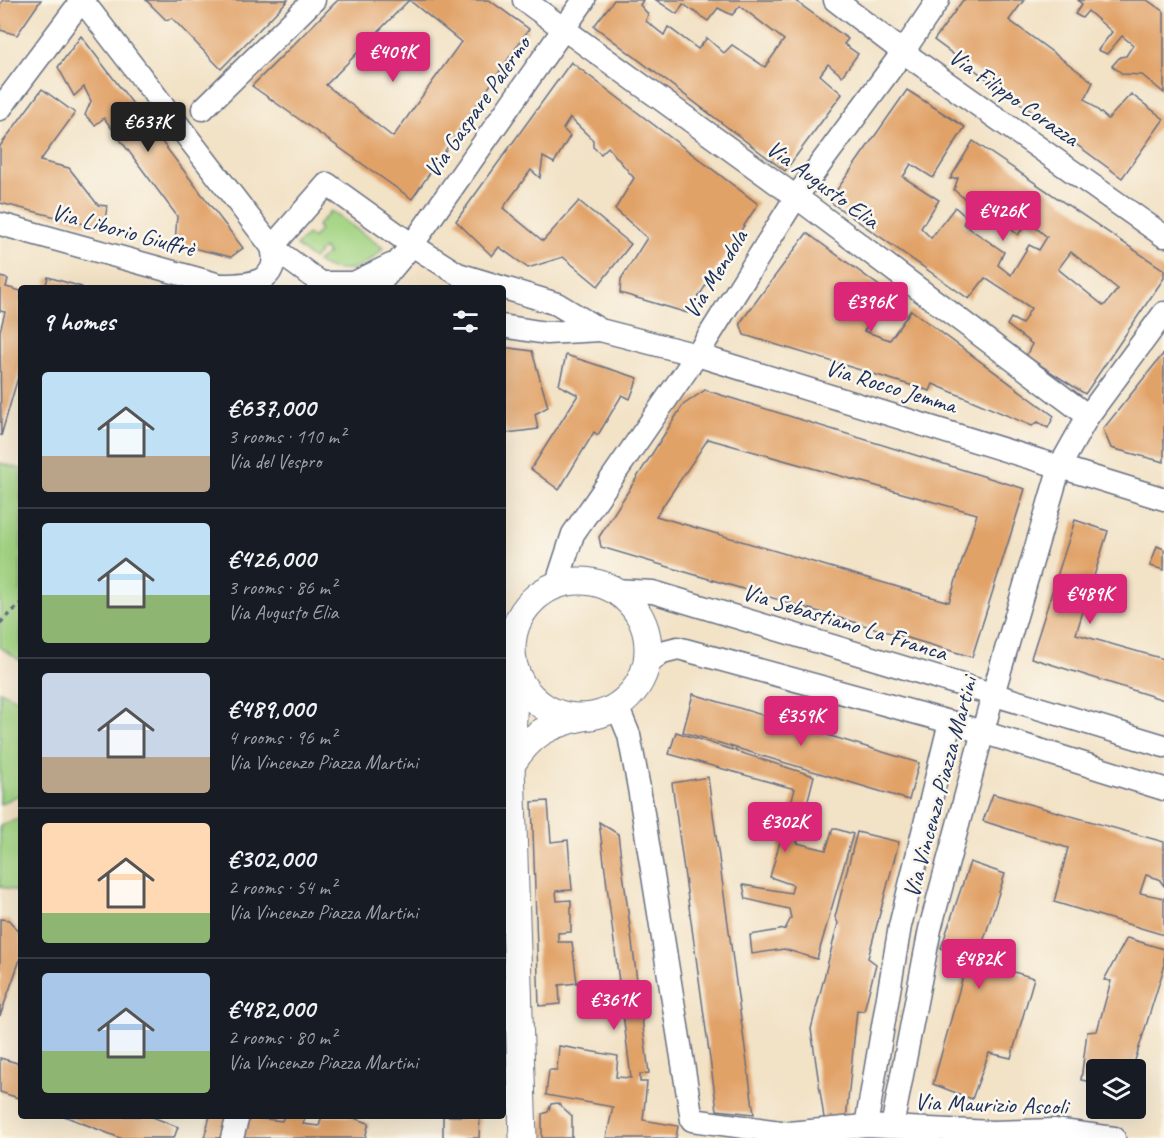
<!DOCTYPE html>
<meta charset="utf-8">
<style>
:root{--surface:#171b24;--page:#242831;--text:#f1f3f6;--muted:#9ea1a6;--line:#363941;--accent:#db2777}
body{margin:0;font-family:Caveat,sans-serif;background:var(--page);color:var(--text);height:100vh;display:flex;flex-direction:column;font-size:22px;white-space:nowrap}
*{box-sizing:border-box;margin:0}
p{font-size:20px;color:var(--muted)}
.icon{flex:none;width:33px;height:33px;fill:none;stroke:currentColor;stroke-width:2;stroke-linecap:round;stroke-linejoin:round}
.map{position:relative;flex:1;overflow:hidden}
.details{position:absolute;left:18px;top:285px;width:488px;height:834px;display:flex;flex-direction:column;background:var(--surface);border-radius:6px;box-shadow:0 6px 24px #0002}
.details>*{flex:none}
.fabs{position:absolute;left:1086px;top:1059px;display:grid;gap:12px}
.fabs a{display:grid;place-items:center;width:60px;height:60px;border-radius:6px;background:var(--surface);box-shadow:0 6px 24px #0002;font-size:30px}
.price{position:absolute;translate:-50% -51px;padding:0 14px;border-radius:6px;background:var(--accent);color:#fff;font-size:20px;line-height:39px;filter:drop-shadow(0 2px 3px #0008)}
.price::after{content:'';position:absolute;left:50%;top:36px;width:18px;height:14px;margin-left:-9px;background:inherit;clip-path:polygon(0 0,100% 0,50% 100%)}
.price.selected{background:#222;color:#fff}
ul{padding:0;list-style:none}
li{display:flex;align-items:center;gap:18px;height:150px;padding:0 24px}
li+li{border-top:2px solid var(--line)}
li span{display:grid;place-items:center;flex:none;width:168px;height:120px;border-radius:6px;color:#555}
li>.icon{margin-inline-start:auto}
span .icon{width:72px;height:72px;fill:#fffc;stroke-width:1}
li b{font-size:26px}
h2{display:flex;justify-content:space-between;align-items:center;height:72px;padding:0 24px;font-size:26px}
.map>svg:first-child{display:block}
.green{fill:#a3d483;stroke:#5f8270;stroke-width:1.5}
.building{fill:#e1a268;fill-rule:evenodd}
.lines{fill:none;stroke-linecap:round;stroke-linejoin:round}
.minor-casing{stroke:#666e82;stroke-width:25}
.tertiary-casing{stroke:#666e82;stroke-width:29}
.path{stroke:#666e82;stroke-width:4;stroke-dasharray:4.5 4.5;stroke-linecap:butt}
.minor{stroke:#fff;stroke-width:22}
.tertiary{stroke:#fff;stroke-width:27}
.labels{text-anchor:middle;stroke-width:5;stroke-linejoin:round;paint-order:stroke}
.street-label{font-size:24px;fill:#1b2f5e;stroke:#fbf7ec}
</style>
<div class="map">
<svg width="1164" height="1138" viewBox="0 0 1164 1138">
<rect width="100%" height="100%" fill="#fbf7ec"/>
<filter id="ink" filterUnits="userSpaceOnUse"><feTurbulence type="fractalNoise" baseFrequency=".0167" numOctaves="2"/><feDisplacementMap in="SourceGraphic" scale="12" xChannelSelector="R" yChannelSelector="G"/><feConvolveMatrix kernelMatrix="1 2 1 2 8 2 1 2 1" color-interpolation-filters="sRGB"/></filter>
<filter id="wash" filterUnits="userSpaceOnUse"><feTurbulence type="fractalNoise" baseFrequency=".008" numOctaves="4" result="noise"/><feDisplacementMap in="SourceGraphic" scale="24" xChannelSelector="R" yChannelSelector="G"/><feGaussianBlur stdDeviation="1.35" result="paint"/><feColorMatrix in="noise" values="0 0 0 0 0 0 0 0 0 0 0 0 0 0 0 0 0 1.4 0 .05"/><feComposite in="paint" operator="in"/></filter>
<g filter="url(#wash)">
<rect width="100%" height="100%" fill="#f2e2c6"/>
<g class="green">
<path d="M331 211 383 248C368 268 339 278 317 262L328 253 323 248 313 259 296 246 307 235 313 238 320 230 317 226Z"/>
<polygon points="0,463 21,469 21,661 0,647"/>
<polygon points="0,691 21,701 21,794 0,804"/>
<polygon points="21,817 21,893 0,886 0,826"/>
</g>
<g id="blocks">
<g class="building">
<polygon points="3,0 41,0 17,35 0,30 0,4"/>
<polygon points="146,0 288,0 221,69 172,18 166,20"/>
<polygon points="338,0 409,0 326,85 393,137 461,42 409,0 489,0 529,29 412,199 252,86"/>
<polygon points="614,0 643,0 640,5 648,14 646,21 664,35 668,27 698,49 707,38 724,53 732,45 765,67 784,40 740,6 732,15 718,8 708,21 683,4 677,14 656,0 794,0 848,39 844,44 858,54 842,76 828,64 820,75 842,94 785,171 594,26"/>
<polygon points="963,0 1024,0 1009,20 1093,82 1085,99 1108,119 1131,94 1164,119 1122,178 934,40"/>
<polygon points="1078,0 1147,0 1164,12 1164,93 1142,75 1123,74 1112,66 1120,57 1126,56 1133,45 1122,36 1107,54 1098,50 1112,32 1088,11 1082,18 1075,14 1082,4"/>
<polygon points="81,36 243,248 231,257 175,244 177,216 104,118 95,125 85,115 91,101 84,87 74,96 58,67"/>
<polygon points="571,62 758,204 688,313 620,293 621,279 647,238 615,209 634,178 608,147 601,154 593,147 593,140 570,118 563,129 570,136 554,163 543,157 540,178 531,170 503,208 543,241 579,201 631,244 598,286 563,257 528,268 499,247 492,256 456,221"/>
<polygon points="42,89 75,113 40,161 69,168 98,205 107,206 104,229 0,203 0,146"/>
<path d="M907 90 965 127 933 178 911 164 903 177 939 200 921 228 931 238 955 207 966 217 963 224 1004 252 998 265 1011 275 1029 245 1039 250 1047 237 1028 221 1018 235 1011 229 1013 220 984 200 975 207 954 190 958 178 950 179 973 141 1164 270V278L1085 394 1026 356 1032 344 1007 325 1011 318 1022 324 1031 308 985 278 969 299 829 201ZM1071 252 1118 289 1104 306 1058 269Z"/>
<polygon points="807,233 889,293 864,331 890,340 911,310 1054,416 1048,428 1038,422 1032,426 933,384 930,391 744,335 740,323"/>
<polygon points="0,277 8,279 6,287 21,291 21,367 1,436 0,331 5,312 0,311"/>
<polygon points="48,277 82,287 82,288 45,288"/>
<polygon points="502,347 532,351 548,407 535,414 538,429 507,433 502,422"/>
<polygon points="1164,353 1164,462 1111,448 1103,429"/>
<polygon points="566,355 638,378 630,399 622,395 598,435 594,432 559,490 531,469 578,395 559,385"/>
<path d="M705 390 1025 489 972 657 601 547 599 537 683 405ZM708 439 977 514 949 602 656 516Z"/>
<polygon points="1075,520 1108,531 1076,634 1164,659 1164,700 1031,658"/>
<polygon points="1157,546 1164,549 1164,570 1150,566"/>
<polygon points="693,694 919,763 909,800 683,732"/>
<polygon points="676,732 814,776 797,843 826,850 833,828 853,834 817,959 784,949 752,954 750,935 785,929 791,918 789,909 746,899 743,885 791,893 793,885 770,877 795,789 669,754"/>
<polygon points="708,777 754,1114 717,1110 672,783"/>
<polygon points="993,794 1164,842 1164,886 1159,879 1146,875 1140,893 1164,898 1164,935 1054,902 1068,848 983,821"/>
<polygon points="548,801 551,842 568,840 572,890 556,891 557,901 571,900 571,932 558,933 558,942 572,942 577,983 559,985 560,1004 539,1006 532,802"/>
<polygon points="599,822 618,834 649,1073 640,1074 640,1082 647,1082 643,1120 678,1126 676,1138 606,1138 613,1107 546,1095 549,1070 557,1070 559,1046 618,1056 616,1077 631,1078"/>
<polygon points="857,832 899,842 868,958 876,964 864,1011 857,1010 846,1120 824,1118 811,1029 838,923 835,917"/>
<polygon points="970,862 1005,874 977,961 1034,978 1011,1058 989,1053 972,1099 933,1084 968,958 941,948"/>
<polygon points="0,919 9,920 21,934 21,957 0,1016"/>
<polygon points="1127,938 1164,949 1164,968 1132,1070 1096,1070 1096,1083 1081,1080 1087,1032 1097,1031 1111,981 1104,980"/>
<polygon points="0,1058 21,1064 21,1099 0,1092"/>
<polygon points="558,1103 572,1116 572,1138 542,1138 542,1114 548,1112 551,1104"/>
<polygon points="64,1116 150,1116 178,1127 174,1138 120,1138"/>
<polygon points="210,1116 232,1118 226,1138 204,1138"/>
<polygon points="284,1116 306,1116 303,1124 319,1126 322,1116 356,1116 356,1119 369,1123 365,1138 243,1138 248,1117 282,1121"/>
<polygon points="443,1116 480,1116 479,1138 443,1138"/>
</g>
</g>
</g>
<g filter="url(#ink)">
<use href="#blocks" fill-opacity="0" stroke="#666e82" stroke-width="1.5"/>
<g class="lines">
<g class="minor-casing">
<g id="minor">
<polyline points="82,0 272,247 328,288"/>
<polyline points="524,0 807,205 1088,416"/>
<polyline points="835,0 903,52 1164,236"/>
<polyline points="0,109 82,0"/>
<polyline points="203,109 314,0"/>
<polyline points="0,224 231,288"/>
<polyline points="319,283 354,283 391,265"/>
<path d="M222 285C250 285 281 283 272 247L327 184 412 245 458 274 557 304 600 330 697 355 1164 499"/>
<polyline points="376,288 412,245 584,0"/>
<polyline points="502,326 546,333 600,330"/>
<polyline points="556,586 573,534 697,355 796,197 903,52 938,0"/>
<polyline points="613,590 653,592 1164,746"/>
<polyline points="502,655 515,670"/>
<polyline points="646,665 662,652 678,648 950,722 1164,789"/>
<polyline points="617,706 629,735 639,788 692,1120 788,1133 866,1126 992,1132 1054,1130 1114,1138"/>
<polyline points="866,1126 900,926 950,722"/>
<polyline points="892,1127 930,929 993,694 1060,466 1088,416 1164,313"/>
<polyline points="232,1138 238,1116"/>
</g>
</g>
<g class="tertiary-casing">
<g id="tertiary">
<circle cx="580" cy="649" r="68"/>
<polyline points="515,670 511,765 523,1138"/>
<path d="M511 765C530 735 547 725 582 717"/>
</g>
</g>
<polyline class="path" points="0,623 21,603"/>
<use href="#minor" class="minor"/>
<use href="#tertiary" class="tertiary"/>
</g>
</g>
<g class="labels">
<g class="street-label">
<text transform="translate(1014 97) rotate(35)" y="8">Via Filippo Corazza</text>
<text transform="translate(477 107) rotate(-55)" y="8">Via Gaspare Palermo</text>
<text transform="translate(823 184) rotate(36)" y="8">Via Augusto Elia</text>
<text transform="translate(123 230) rotate(15)" y="8">Via Liborio Giuffrè</text>
<text transform="translate(715 274) rotate(-58)" y="8">Via Mendola</text>
<text transform="translate(891 386) rotate(17)" y="8">Via Rocco Jemma</text>
<text transform="translate(845 622) rotate(17)" y="8">Via Sebastiano La Franca</text>
<text transform="translate(940 787) rotate(-75)" y="8">Via Vincenzo Piazza Martini</text>
<text transform="translate(991 1104) rotate(2)" y="8">Via Maurizio Ascoli</text>
</g>
</g>
</svg>
<div class="fabs">
<a><svg class="icon" aria-label="layers" viewBox="0 0 24 24"><path d="M12 4l9 5-9 5-9-5zM3 14l9 5 9-5"/></svg></a>
</div>
<b class="price" style="left:393px;top:83px">€409K</b>
<b class="price selected" style="left:148px;top:153px">€637K</b>
<b class="price" style="left:1003px;top:242px">€426K</b>
<b class="price" style="left:871px;top:333px">€396K</b>
<b class="price" style="left:1090px;top:625px">€489K</b>
<b class="price" style="left:801px;top:747px">€359K</b>
<b class="price" style="left:785px;top:853px">€302K</b>
<b class="price" style="left:979px;top:990px">€482K</b>
<b class="price" style="left:614px;top:1031px">€361K</b>
<section class="details">
<h2>9 homes<svg class="icon" aria-label="filters" viewBox="0 0 24 24"><path d="M4 7h16M4 17h16"/><circle cx="9" cy="7" r="2"/><circle cx="15" cy="17" r="2"/></svg></h2>
<ul>
<li><span style="background:linear-gradient(#bfe0f5 70%,#b9a48a 0)"><svg class="icon" aria-label="home" viewBox="0 0 24 24"><path d="M3 11l9-7 9 7M6 9v11h12V9"/></svg></span><div><b>€637,000</b><p>3 rooms · 110 m²</p><p>Via del Vespro</p></div></li>
<li><span style="background:linear-gradient(#bfe0f5 60%,#8fb573 0)"><svg class="icon" aria-label="home" viewBox="0 0 24 24"><path d="M3 11l9-7 9 7M6 9v11h12V9"/></svg></span><div><b>€426,000</b><p>3 rooms · 86 m²</p><p>Via Augusto Elia</p></div></li>
<li><span style="background:linear-gradient(#c9d6e8 70%,#b9a48a 0)"><svg class="icon" aria-label="home" viewBox="0 0 24 24"><path d="M3 11l9-7 9 7M6 9v11h12V9"/></svg></span><div><b>€489,000</b><p>4 rooms · 96 m²</p><p>Via Vincenzo Piazza Martini</p></div></li>
<li><span style="background:linear-gradient(#ffd9b3 75%,#8fb573 0)"><svg class="icon" aria-label="home" viewBox="0 0 24 24"><path d="M3 11l9-7 9 7M6 9v11h12V9"/></svg></span><div><b>€302,000</b><p>2 rooms · 54 m²</p><p>Via Vincenzo Piazza Martini</p></div></li>
<li><span style="background:linear-gradient(#a9c7e8 65%,#8fb573 0)"><svg class="icon" aria-label="home" viewBox="0 0 24 24"><path d="M3 11l9-7 9 7M6 9v11h12V9"/></svg></span><div><b>€482,000</b><p>2 rooms · 80 m²</p><p>Via Vincenzo Piazza Martini</p></div></li>
</ul>
</section>
</div>
